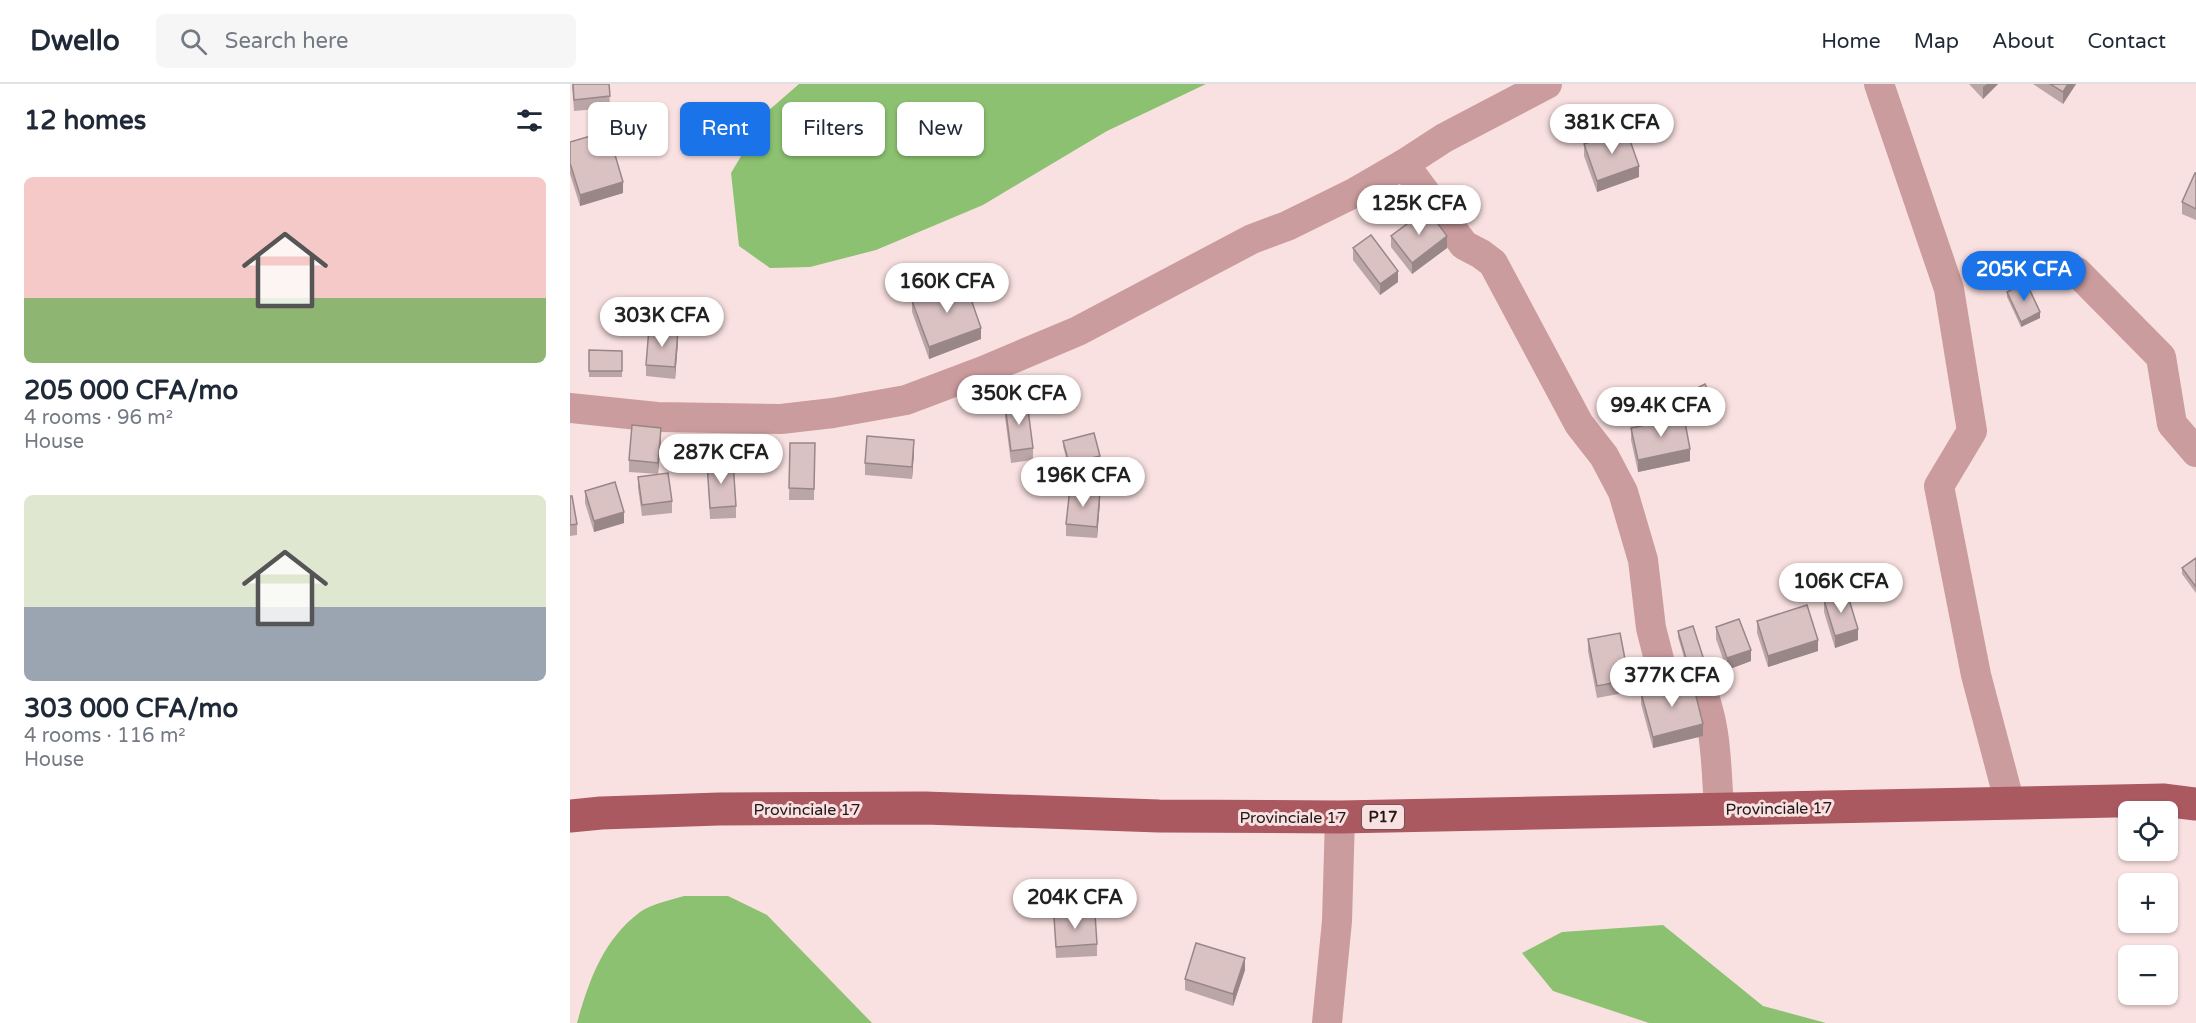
<!DOCTYPE html>
<meta charset="utf-8">
<style>
:root{--surface:#fff;--page:#f6f6f7;--text:#1f2937;--muted:#747a83;--line:#e0e1e3;--accent:#1a73e8}
body{margin:0;font-family:"Varela Round",sans-serif;background:var(--page);color:var(--text);height:100vh;display:flex;flex-direction:column;font-size:22px;white-space:nowrap}
*{box-sizing:border-box;margin:0}
p{font-size:20px;color:var(--muted)}
.icon{flex:none;width:33px;height:33px;fill:none;stroke:currentColor;stroke-width:2;stroke-linecap:round;stroke-linejoin:round}
.map{position:relative;flex:1;overflow:hidden}
.panel{display:flex;flex-direction:column;background:var(--surface);width:570px}
.panel>*{flex:none}
.top-card{position:absolute;left:18px;top:18px;width:570px;height:54px;display:flex;gap:12px}
.tools{position:absolute;left:1548px;top:717px;display:grid;gap:12px}
.tools a{display:grid;place-items:center;width:60px;height:60px;border-radius:9px;background:var(--surface);box-shadow:0 2px 4px #0004;font-size:30px}
.price{position:absolute;translate:-50% -51px;padding:0 14px;border-radius:21px;background:#fff;color:#222;font-size:20px;line-height:39px;filter:drop-shadow(0 2px 3px #0008)}
.price::after{content:'';position:absolute;left:50%;top:36px;width:18px;height:14px;margin-left:-9px;background:inherit;clip-path:polygon(0 0,100% 0,50% 100%)}
.price.selected{background:var(--accent);color:#fff}
ul{padding:0;list-style:none}
li{display:grid;align-content:center;gap:12px;height:318px;padding:0 24px}
li span{display:grid;place-items:center;height:186px;border-radius:9px;color:#555}
li>.icon{margin-inline-start:auto}
span .icon{width:108px;height:108px;fill:#fffc;stroke-width:1}
li b{font-size:26px}
h2{display:flex;justify-content:space-between;align-items:center;height:72px;padding:0 24px;font-size:26px}
.tag{padding:0 21px;border-radius:9px;background:var(--surface);box-shadow:0 2px 4px #0004;font-size:21px;line-height:54px}
.tag.selected{background:var(--accent);color:#fff}
header{display:flex;align-items:center;gap:36px;box-sizing:border-box;height:84px;padding:0 30px;background:var(--surface);border-bottom:2px solid var(--line)}
header strong{font-size:28px}
nav{display:flex;gap:33px;margin-inline-start:auto;font-size:21px}
.search{width:420px;height:54px;background:var(--page);display:flex;align-items:center;gap:15px;box-sizing:border-box;padding:0 21px;border-radius:9px;color:var(--muted);font-size:22px}
main{display:flex;flex:1;min-height:0}
.map>svg:first-child{display:block}
.forest{fill:#8bc170}
.lines{fill:none;stroke-linecap:round;stroke-linejoin:round}
.minor{stroke:#cb9c9e;stroke-width:30}
.major{stroke:#ab5960;stroke-width:33}
.wall{fill:#bba6a7}
.shaded-wall{fill:#998788}
.building{fill:#dac1c2;stroke:#998788;stroke-width:1.5}
.labels{text-anchor:middle;stroke-width:6;stroke-linejoin:round;paint-order:stroke}
.shield{fill:#fae1e1;stroke:#615454;stroke-width:1.5}
.shield-label{font-size:15px;font-weight:bold;fill:#201717}
.street-label{font-size:16px;fill:#201717;stroke:#fae1e1}
</style>
<header>
<strong>Dwello</strong>
<div class="search"><svg class="icon" aria-label="search" viewBox="0 0 24 24"><circle cx="10" cy="10" r="6"/><path d="M15 15l6 6"/></svg>Search here</div>
<nav><a>Home</a><a>Map</a><a>About</a><a>Contact</a></nav>
</header>
<main>
<section class="panel">
<h2>12 homes<svg class="icon" aria-label="filters" viewBox="0 0 24 24"><path d="M4 7h16M4 17h16"/><circle cx="9" cy="7" r="2"/><circle cx="15" cy="17" r="2"/></svg></h2>
<ul>
<li><span style="background:linear-gradient(#f6c9c9 65%,#8fb573 0)"><svg class="icon" aria-label="home" viewBox="0 0 24 24"><path d="M3 11l9-7 9 7M6 9v11h12V9"/></svg></span><div><b>205 000 CFA/mo</b><p>4 rooms · 96 m²</p><p>House</p></div></li>
<li><span style="background:linear-gradient(#dfe7d0 60%,#9aa5b1 0)"><svg class="icon" aria-label="home" viewBox="0 0 24 24"><path d="M3 11l9-7 9 7M6 9v11h12V9"/></svg></span><div><b>303 000 CFA/mo</b><p>4 rooms · 116 m²</p><p>House</p></div></li>
</ul>
</section>
<div class="map">
<svg width="1626" height="939" viewBox="0 0 1626 939">
<rect width="100%" height="100%" fill="#fae1e1"/>
<g class="forest">
<polygon points="229,0 636,0 537,47 413,121 306,166 240,183 200,184 169,162 161,89 198,27"/>
<path d="M114 812H158L197 831 302 939H7C19 896 33 856 70 828 81 820 101 816 114 812Z"/>
<polygon points="1093,841 1193,922 1256,939 1079,939 983,907 952,869 992,848"/>
</g>
<g class="lines">
<g class="minor">
<polyline points="1309,0 1379,205 1402,347 1369,402 1406,591 1440,720"/>
<path d="M834 80 894 161 911 170 923 179 1009 340 1034 372 1053 408 1073 476 1081 544 1092 587 1106 595 1128 598C1147 637 1146 682 1149 725"/>
<polyline points="1507,188 1591,273 1602,340 1626,368"/>
<polyline points="0,324 87,333 211,335 263,329 336,316 413,287 508,247 682,155 717,142 784,109 834,80 874,54 977,0"/>
<polyline points="757,939 767,837 770,733"/>
</g>
<polyline class="major" points="0,732 31,729 149,725 355,724 589,732 770,733 1593,716 1626,720"/>
</g>
<g class="wall">
<polygon points="2,0 39,0 40,24 4,27"/>
<polygon points="1399,0 1428,0 1413,15"/>
<polygon points="1463,0 1506,0 1493,20"/>
<polygon points="0,58 53,109 10,122 0,90"/>
<polygon points="1014,60 1069,93 1027,108 1014,72"/>
<polygon points="1626,89 1626,136 1612,130 1612,118"/>
<polygon points="821,152 877,164 842,190 821,163"/>
<polygon points="783,164 828,198 810,211 783,176"/>
<polygon points="1437,208 1470,234 1451,243 1437,213"/>
<polygon points="342,217 411,255 359,275 342,228"/>
<polygon points="108,258 105,295 76,292 76,281"/>
<polygon points="19,266 52,267 52,293 19,293"/>
<polygon points="1123,306 1150,335 1138,341 1123,312"/>
<polygon points="435,321 463,364 463,376 441,379 435,333"/>
<polygon points="1061,344 1120,377 1068,388 1061,356"/>
<polygon points="91,355 88,390 59,388 59,376"/>
<polygon points="493,357 530,378 499,385 493,362"/>
<polygon points="220,359 245,359 244,416 219,416"/>
<polygon points="344,368 342,395 295,391 295,379"/>
<polygon points="137,379 166,422 166,434 140,435"/>
<polygon points="68,393 102,417 102,429 72,432 68,404"/>
<polygon points="15,407 54,439 24,448 15,419"/>
<polygon points="0,412 7,440 7,451 0,452"/>
<polygon points="530,418 527,454 496,452 496,440"/>
<polygon points="1626,474 1626,509 1612,490 1612,484"/>
<polygon points="1254,516 1288,556 1265,564 1254,528"/>
<polygon points="1187,537 1248,567 1198,583 1187,549"/>
<polygon points="1146,543 1181,577 1157,586 1146,555"/>
<polygon points="1108,547 1134,582 1118,587 1108,553"/>
<polygon points="1018,555 1059,596 1059,608 1027,614 1018,567"/>
<polygon points="1071,609 1133,652 1083,664 1071,620"/>
<polygon points="484,833 527,860 527,872 486,874"/>
<polygon points="675,886 663,922 615,906 615,895"/>
</g>
<g class="shaded-wall">
<polygon points="1417,0 1428,0 1413,15 1413,3"/>
<polygon points="1498,0 1506,0 1493,20 1493,8"/>
<polygon points="1069,82 1069,93 1027,108 1027,97"/>
<polygon points="53,98 53,109 10,122 10,111"/>
<polygon points="877,152 877,164 842,190 842,179"/>
<polygon points="828,187 828,198 810,211 810,200"/>
<polygon points="1470,228 1470,234 1451,243 1451,238"/>
<polygon points="411,244 411,255 359,275 359,263"/>
<polygon points="108,247 108,258 105,295 105,283"/>
<polygon points="1150,329 1150,335 1138,341 1138,335"/>
<polygon points="91,344 91,355 88,390 88,379"/>
<polygon points="344,356 344,368 342,395 342,383"/>
<polygon points="1120,365 1120,377 1068,388 1068,376"/>
<polygon points="530,372 530,378 499,385 499,379"/>
<polygon points="530,407 530,418 527,454 527,443"/>
<polygon points="54,428 54,439 24,448 24,437"/>
<polygon points="1288,545 1288,556 1265,564 1265,552"/>
<polygon points="1248,556 1248,567 1198,583 1198,572"/>
<polygon points="1181,566 1181,577 1157,586 1157,574"/>
<polygon points="1134,576 1134,582 1118,587 1118,581"/>
<polygon points="1133,640 1133,652 1083,664 1083,653"/>
<polygon points="675,874 675,886 663,922 663,910"/>
</g>
<g class="building">
<polygon points="3,0 39,0 40,12 4,16"/>
<polygon points="1480,0 1498,0 1493,8"/>
<polygon points="1056,45 1069,82 1027,97 1014,60"/>
<polygon points="38,47 53,98 10,111 0,79 0,58"/>
<polygon points="1625,89 1626,89 1626,125 1612,118"/>
<polygon points="857,125 877,152 842,179 821,152"/>
<polygon points="801,151 828,187 810,200 783,164"/>
<polygon points="395,198 411,244 359,263 342,217"/>
<polygon points="1456,198 1470,228 1451,238 1437,208"/>
<polygon points="79,244 108,247 105,283 76,281"/>
<polygon points="19,266 52,267 52,287 19,287"/>
<polygon points="1135,300 1150,329 1138,335 1123,306"/>
<polygon points="457,318 463,364 441,367 435,321"/>
<polygon points="1114,333 1120,365 1068,376 1061,344"/>
<polygon points="62,341 91,344 88,379 59,376"/>
<polygon points="524,349 530,372 499,379 493,357"/>
<polygon points="297,352 344,356 342,383 295,379"/>
<polygon points="220,359 245,359 244,405 219,404"/>
<polygon points="163,378 166,422 140,424 137,379"/>
<polygon points="98,389 102,417 72,421 68,393"/>
<polygon points="45,398 54,428 24,437 15,407"/>
<polygon points="500,404 530,407 527,443 496,440"/>
<polygon points="0,412 2,412 7,440 0,441"/>
<polygon points="1626,474 1626,503 1612,484"/>
<polygon points="1277,509 1288,545 1265,552 1254,516"/>
<polygon points="1237,521 1248,556 1198,572 1187,537"/>
<polygon points="1169,535 1181,566 1157,574 1146,543"/>
<polygon points="1123,542 1134,576 1118,581 1108,547"/>
<polygon points="1050,549 1059,596 1027,602 1018,555"/>
<polygon points="1122,596 1133,640 1083,653 1071,609"/>
<polygon points="525,830 527,860 486,863 484,833"/>
<polygon points="626,859 675,874 663,910 615,895"/>
</g>
<g class="labels">
<rect class="shield" x="792" y="721" width="42" height="24" rx="4.5"/>
<g class="shield-label">
<text x="813" y="738">P17</text>
</g>
<g class="street-label">
<text transform="translate(1209 724) rotate(-1)" y="6">Provinciale 17</text>
<text x="237" y="731">Provinciale 17</text>
<text x="723" y="739">Provinciale 17</text>
</g>
</g>
</svg>
<div class="tools">
<a><svg class="icon" aria-label="locate" viewBox="0 0 24 24"><circle cx="12" cy="12" r="6"/><path d="M12 2v4M12 18v4M2 12h4M18 12h4"/></svg></a>
<a>+</a>
<a>−</a>
</div>
<b class="price" style="left:1042px;top:71px">381K CFA</b>
<b class="price" style="left:849px;top:152px">125K CFA</b>
<b class="price selected" style="left:1454px;top:218px">205K CFA</b>
<b class="price" style="left:377px;top:230px">160K CFA</b>
<b class="price" style="left:92px;top:264px">303K CFA</b>
<b class="price" style="left:449px;top:342px">350K CFA</b>
<b class="price" style="left:1091px;top:354px">99.4K CFA</b>
<b class="price" style="left:151px;top:401px">287K CFA</b>
<b class="price" style="left:513px;top:424px">196K CFA</b>
<b class="price" style="left:1271px;top:530px">106K CFA</b>
<b class="price" style="left:1102px;top:624px">377K CFA</b>
<b class="price" style="left:505px;top:846px">204K CFA</b>
<div class="top-card">
<a class="tag">Buy</a>
<a class="tag selected">Rent</a>
<a class="tag">Filters</a>
<a class="tag">New</a>
</div>
</div>
</main>
